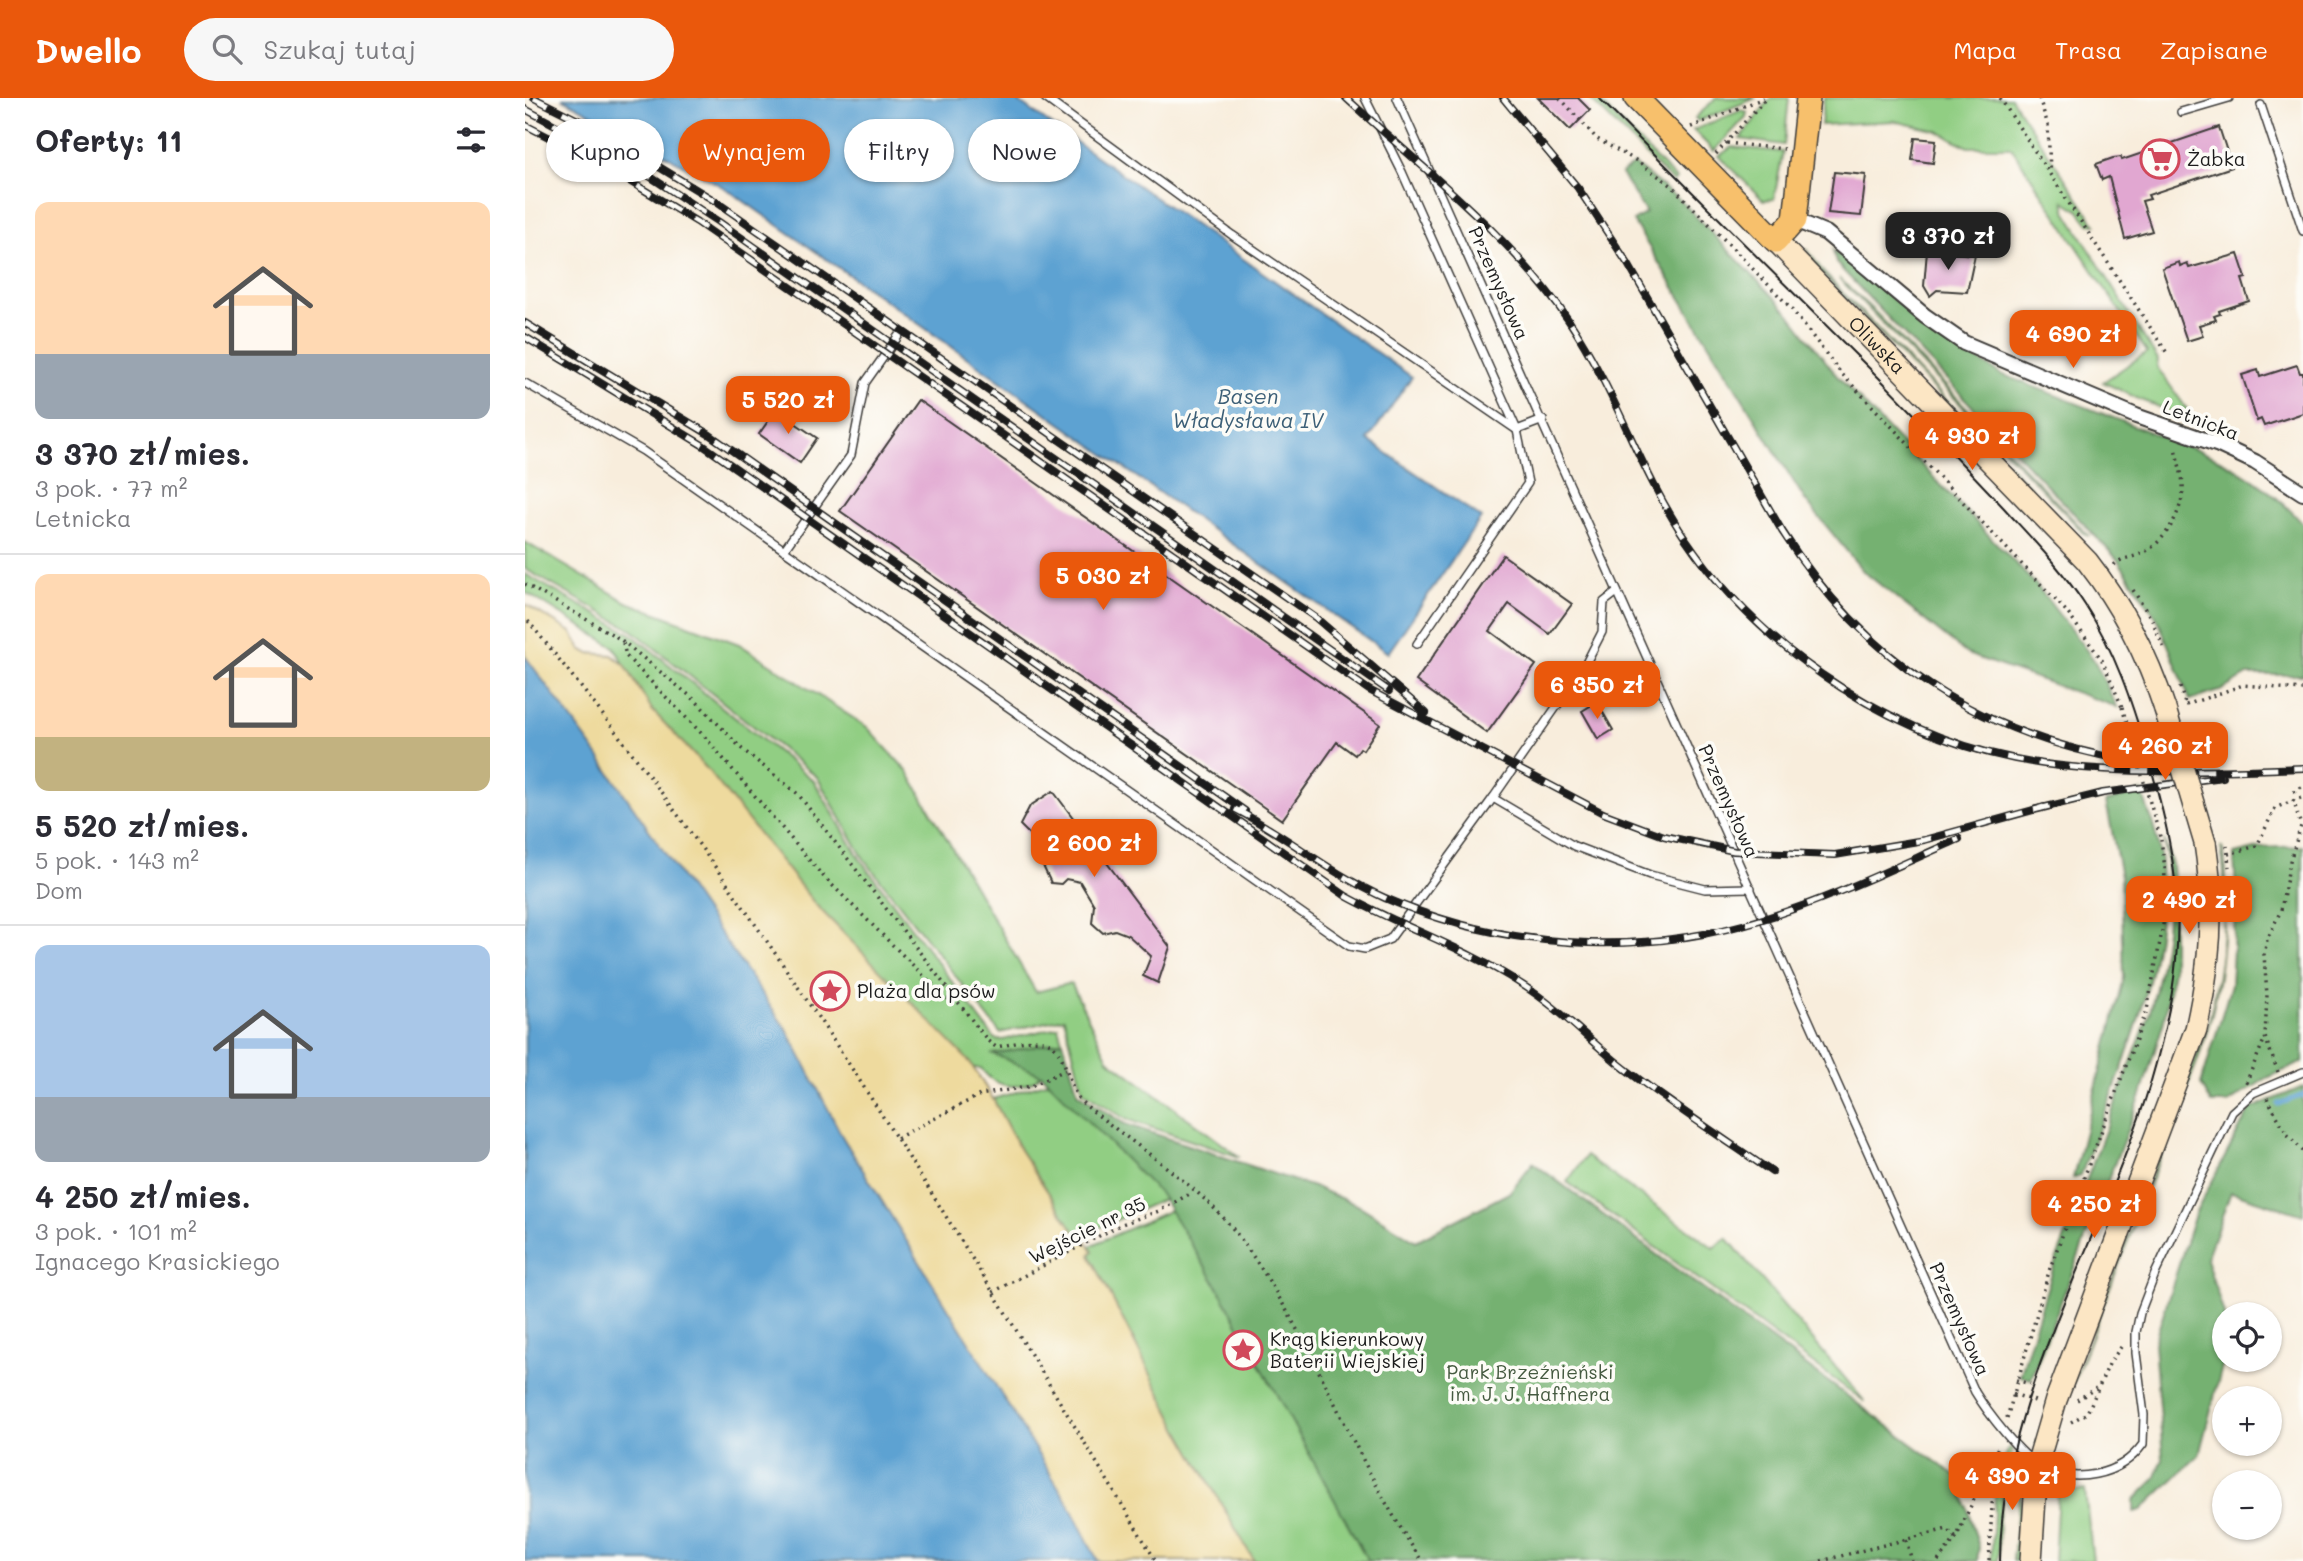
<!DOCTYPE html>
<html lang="pl">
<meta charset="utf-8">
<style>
:root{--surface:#fff;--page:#f7f7f7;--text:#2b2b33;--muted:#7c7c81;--line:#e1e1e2;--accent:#ea580c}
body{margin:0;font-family:Mali,sans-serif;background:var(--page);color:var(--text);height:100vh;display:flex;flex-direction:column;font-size:26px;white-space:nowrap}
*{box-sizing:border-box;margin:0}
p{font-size:23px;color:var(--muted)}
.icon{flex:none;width:38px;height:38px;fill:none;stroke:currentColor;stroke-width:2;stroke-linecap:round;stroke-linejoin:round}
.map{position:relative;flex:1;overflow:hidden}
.side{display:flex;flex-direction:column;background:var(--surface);width:525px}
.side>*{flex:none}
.hud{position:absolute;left:21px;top:21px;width:665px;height:63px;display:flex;gap:14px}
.fabs{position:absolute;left:1687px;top:1204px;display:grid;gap:14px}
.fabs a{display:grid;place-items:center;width:70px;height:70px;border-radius:50%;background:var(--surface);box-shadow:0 2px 5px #0004;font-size:35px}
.price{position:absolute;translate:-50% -60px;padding:0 16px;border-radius:14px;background:var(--accent);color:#fff;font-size:23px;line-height:46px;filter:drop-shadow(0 2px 4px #0008)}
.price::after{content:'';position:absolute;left:50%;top:42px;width:21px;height:16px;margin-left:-10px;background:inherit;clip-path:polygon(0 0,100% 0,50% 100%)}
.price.selected{background:#222;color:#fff}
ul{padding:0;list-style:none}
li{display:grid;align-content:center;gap:14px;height:371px;padding:0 35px}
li+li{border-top:2px solid var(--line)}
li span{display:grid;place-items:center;height:217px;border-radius:14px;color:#555}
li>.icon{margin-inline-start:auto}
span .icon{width:126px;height:126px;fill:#fffc;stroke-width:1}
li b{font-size:30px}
h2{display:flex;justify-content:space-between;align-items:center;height:84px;padding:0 35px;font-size:30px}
.chip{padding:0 24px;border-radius:32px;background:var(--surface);box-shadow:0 2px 5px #0004;font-size:24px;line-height:63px}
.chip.selected{background:var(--accent);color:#fff}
header{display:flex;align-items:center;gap:42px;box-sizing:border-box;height:98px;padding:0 35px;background:var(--accent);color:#fff}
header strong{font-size:33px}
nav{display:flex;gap:38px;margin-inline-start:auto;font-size:24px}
.search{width:490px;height:63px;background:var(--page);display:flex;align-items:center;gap:18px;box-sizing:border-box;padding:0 24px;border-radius:38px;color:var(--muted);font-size:26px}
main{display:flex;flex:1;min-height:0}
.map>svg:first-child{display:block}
.green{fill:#91ce83;stroke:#567550;stroke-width:2}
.forest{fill:#74b171;stroke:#486646;stroke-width:2}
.sand{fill:#eeda9e;stroke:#857b5d;stroke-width:2}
.water{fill:#5da2d2;stroke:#3c5f77;stroke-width:2}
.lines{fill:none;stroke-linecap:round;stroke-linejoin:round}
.stream{stroke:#5da2d2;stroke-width:5}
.building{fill:#e1a7d1}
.lane-casing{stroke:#3d3b39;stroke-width:10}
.street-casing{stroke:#3d3b39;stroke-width:18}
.secondary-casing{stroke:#3d3b39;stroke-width:24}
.primary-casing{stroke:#3d3b39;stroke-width:26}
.path{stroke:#3d3b39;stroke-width:3.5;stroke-dasharray:2 5;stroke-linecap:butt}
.lane{stroke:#fff;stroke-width:7}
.street{stroke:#fff;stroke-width:14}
.secondary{stroke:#fce6c4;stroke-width:21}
.primary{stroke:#f7c06c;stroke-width:23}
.tram{stroke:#1c1c1c;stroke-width:2}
.rail-casing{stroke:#1c1c1c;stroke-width:8}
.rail{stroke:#fdfcf7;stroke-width:5;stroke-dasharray:16;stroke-linecap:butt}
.secondary-bridge-casing{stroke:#3d3b39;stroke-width:24;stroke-linecap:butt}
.path-bridge{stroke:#3d3b39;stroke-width:3.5;stroke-dasharray:2 5;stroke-linecap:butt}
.secondary-bridge{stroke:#fce6c4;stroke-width:21}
.labels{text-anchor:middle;stroke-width:7;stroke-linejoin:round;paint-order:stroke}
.poi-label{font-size:19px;fill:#1c1c1c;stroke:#fdfcf7;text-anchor:start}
.street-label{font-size:19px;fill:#1c1c1c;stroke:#fdfcf7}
.park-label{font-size:19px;fill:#455a40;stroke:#fdfcf7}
.water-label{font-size:21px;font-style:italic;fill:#3c5f77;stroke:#fdfcf7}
</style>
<header>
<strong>Dwello</strong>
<div class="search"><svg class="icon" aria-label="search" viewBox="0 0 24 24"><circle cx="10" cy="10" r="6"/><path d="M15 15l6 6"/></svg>Szukaj tutaj</div>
<nav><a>Mapa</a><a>Trasa</a><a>Zapisane</a></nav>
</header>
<main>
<section class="side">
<h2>Oferty: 11<svg class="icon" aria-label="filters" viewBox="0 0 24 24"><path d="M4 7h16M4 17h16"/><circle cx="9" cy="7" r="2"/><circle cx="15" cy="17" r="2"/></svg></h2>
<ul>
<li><span style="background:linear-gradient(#ffd9b3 70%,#9aa5b1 0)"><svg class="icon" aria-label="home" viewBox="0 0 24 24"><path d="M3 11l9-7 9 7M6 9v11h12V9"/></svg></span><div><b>3 370 zł/mies.</b><p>3 pok. · 77 m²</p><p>Letnicka</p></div></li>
<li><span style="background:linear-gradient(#ffd9b3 75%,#c2b280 0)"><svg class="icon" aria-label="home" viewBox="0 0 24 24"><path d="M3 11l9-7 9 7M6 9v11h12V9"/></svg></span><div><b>5 520 zł/mies.</b><p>5 pok. · 143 m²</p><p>Dom</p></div></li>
<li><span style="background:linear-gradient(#a9c7e8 70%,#9aa5b1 0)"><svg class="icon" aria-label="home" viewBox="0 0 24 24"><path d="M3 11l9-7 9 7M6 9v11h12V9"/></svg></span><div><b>4 250 zł/mies.</b><p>3 pok. · 101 m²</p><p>Ignacego Krasickiego</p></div></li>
</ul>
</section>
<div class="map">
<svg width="1778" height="1463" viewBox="0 0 1778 1463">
<rect width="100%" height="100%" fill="#fdfcf7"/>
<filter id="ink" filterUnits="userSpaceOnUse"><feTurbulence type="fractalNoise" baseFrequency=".0143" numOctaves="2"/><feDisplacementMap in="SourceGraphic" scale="14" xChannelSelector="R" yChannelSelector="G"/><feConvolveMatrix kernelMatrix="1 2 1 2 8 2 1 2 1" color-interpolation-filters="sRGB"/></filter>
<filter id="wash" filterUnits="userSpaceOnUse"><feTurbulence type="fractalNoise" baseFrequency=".00686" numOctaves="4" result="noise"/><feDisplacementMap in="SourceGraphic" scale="28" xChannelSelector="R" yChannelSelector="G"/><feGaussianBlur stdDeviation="1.57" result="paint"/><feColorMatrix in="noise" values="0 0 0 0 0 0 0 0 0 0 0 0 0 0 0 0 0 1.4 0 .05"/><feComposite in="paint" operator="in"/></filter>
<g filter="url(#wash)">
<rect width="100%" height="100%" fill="#f8eddc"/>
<g class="green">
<polygon points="1064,0 1071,0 1151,81 1148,84"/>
<polygon points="1191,0 1231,0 1173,23 1170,20"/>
<polygon points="1246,0 1264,0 1259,47 1215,41"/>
<polygon points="1299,0 1486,0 1571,127 1564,126 1553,112 1539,103 1542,115 1633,262 1632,269 1664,314 1659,318 1618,303 1578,284 1622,254 1486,49 1443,49 1413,33 1369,23 1296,27"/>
<polygon points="1217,12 1222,14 1221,19 1189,53 1168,32"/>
<polygon points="1207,49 1258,54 1249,101 1238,102 1194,58"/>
<polygon points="1282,151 1298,174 1558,444 1292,171"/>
<polygon points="1314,180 1351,215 1564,438 1561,437"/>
<polygon points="0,444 102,504 214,546 342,629 383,674 511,894 546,885 583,961 715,1059 601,1021 558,993 539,920 475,935 339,761 292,679 107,532 0,471"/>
<path d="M0 476 106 536 289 683 335 761 470 941 478 942 533 929 553 995 600 1026 794 1091 836 1109 891 1143 984 1095 1008 1065 1433 1380 1454 1449 1452 1463H729L654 1332 565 1157 568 1153 565 1148 646 1112 639 1101 553 1139 495 1052 468 1001 524 984 517 977C497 994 470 991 456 970H449L290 806 182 671 127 612 89 549 0 494Z"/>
<path d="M1696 748C1708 769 1695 879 1689 906 1685 926 1678 945 1672 964L1545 1293 1684 924C1696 872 1705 801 1696 748Z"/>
<polygon points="1061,1058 1189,1150 1202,1140 1340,1304 1042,1084"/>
<polygon points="1484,1349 1487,1352 1474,1419 1473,1463 1466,1463 1471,1384"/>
<polygon points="1496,1372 1496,1463 1488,1463"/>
<polygon points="1560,1392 1568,1463 1529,1463 1533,1395"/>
</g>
<g class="forest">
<polygon points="1109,66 1157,104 1263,214 1313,279 1512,488 1569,562 1592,609 1442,556 1338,473 1280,402 1108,123 1121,115 1096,76"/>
<path d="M1308 152 1411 236 1476 276 1689 359C1724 376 1752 396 1778 426V577H1723L1695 593 1665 602 1633 522 1592 461 1311 165Z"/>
<path d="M1617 693C1624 716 1634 741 1636 765 1644 870 1592 981 1556 1077L1548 1080 1599 880 1596 778 1581 704Z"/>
<path d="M1639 743 1647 766 1648 783V872L1639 923 1616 997 1506 1281 1495 1278 1528 1171 1625 914C1640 857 1649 802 1639 743Z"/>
<polygon points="1778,748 1778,964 1742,980 1703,1005 1686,1005 1676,986 1706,887 1711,798 1709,756 1734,750"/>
<polygon points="538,943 553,995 600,1026 794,1091 836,1109 891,1143 984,1095 1008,1065 1433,1380 1454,1449 1452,1463 843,1463 691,1186 635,1096 517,977 468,956"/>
<polygon points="1778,989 1778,1117 1706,1094 1681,1161 1699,1216 1699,1261 1674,1357 1616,1412 1609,1414 1609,1402 1630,1381 1638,1361 1629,1245 1670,1116 1725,1011"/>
</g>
<polygon class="sand" points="0,506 46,534 56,551 63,555 87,557 100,567 127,612 182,671 290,806 444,963 468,1001 495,1052 553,1139 559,1139 568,1153 565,1157 654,1332 729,1463 573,1463 542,1403 318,1040 263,934 69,652 0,558"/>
<g class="water">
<polygon points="37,0 488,0 887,279 843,342 956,420 863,555 200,90"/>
<polygon points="0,558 69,652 263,934 318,1040 542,1403 573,1463 0,1463"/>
</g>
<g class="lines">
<polyline class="stream" points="1754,1006 1778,997"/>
</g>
<g id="blocks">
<g class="building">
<polygon points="1013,0 1053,0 1065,12 1045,32"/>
<polygon points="1694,29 1707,69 1623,97 1625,101 1617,103 1627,133 1600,141 1584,79 1577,82 1571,66 1588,60 1596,59 1597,62"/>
<polygon points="1390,40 1411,42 1408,65 1387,62"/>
<polygon points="1309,74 1341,77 1336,118 1303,115"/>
<polygon points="1402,153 1450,157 1442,194 1412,192 1405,198 1399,188"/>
<polygon points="1713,156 1721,180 1717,181 1724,203 1694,213 1695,216 1689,218 1691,222 1674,227 1678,238 1662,243 1637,170 1654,164 1655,168 1662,165 1664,170"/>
<polygon points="1772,267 1775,275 1778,275 1778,315 1739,328 1736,321 1732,323 1717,277 1733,272 1735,279"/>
<polygon points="393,302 855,626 838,652 835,650 830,657 812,644 757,722 315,413"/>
<polygon points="251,312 292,340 275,365 234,336"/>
<polygon points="978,457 1047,506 1025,536 984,506 965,533 1011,567 962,635 891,583"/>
<polygon points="1072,604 1088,632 1073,641 1057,613"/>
<polygon points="528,693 645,849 633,885 618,878 626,858 603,837 590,832 578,835 567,825 569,807 555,784 541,781 536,786 526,785 518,768 531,761 519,739 506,738 495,727 505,708"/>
</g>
</g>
</g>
<g filter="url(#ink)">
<use href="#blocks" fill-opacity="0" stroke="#3d3b39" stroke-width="2"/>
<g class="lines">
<g class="lane-casing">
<g id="lane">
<polyline points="520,0 707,137 992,332 1018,322"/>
<polyline points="840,0 877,74 992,332 1003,385 892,546"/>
<path d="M872 0 1450 1294C1462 1314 1495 1357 1515 1368 1549 1387 1595 1378 1618 1346L1619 1317 1611 1255V1234L1615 1215 1630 1176 1707 1014 1728 995 1778 974"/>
<polyline points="1736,7 1778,133"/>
<polyline points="1656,14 1704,0"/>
<polyline points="0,285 118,353 824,848 840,851 865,841 968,700 1049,748 1125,777 1180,791 1226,790"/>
<polyline points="259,452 326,357 340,285 374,237"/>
<polyline points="968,700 1059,569 1077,534 1079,504 1092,494"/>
</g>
</g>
<g class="street-casing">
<polyline id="street" points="1270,122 1301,135 1400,218 1439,245 1611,318 1694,347 1730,364 1778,395"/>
</g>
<g class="secondary-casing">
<g id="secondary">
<path id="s1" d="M1251 143 1562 463C1598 509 1622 556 1640 611"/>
<path d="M1506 1463 1512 1367 1531 1302 1671 931C1685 870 1690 808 1680 745"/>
</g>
</g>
<g class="primary-casing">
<polyline id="primary" points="1111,0 1251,143 1270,122 1283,0"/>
</g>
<g class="path">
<polyline points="1035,0 1072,41 1112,63 1146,87 1265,209 1315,274 1541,513 1577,562 1597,609"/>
<polyline points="1475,0 1642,255"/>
<polyline points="1514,0 1523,27 1525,73"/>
<polyline points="1166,29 1239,0"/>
<polyline points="1202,45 1259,51"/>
<polyline points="1191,56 1241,0"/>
<path d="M1589 467C1598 459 1603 461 1613 457 1638 448 1656 417 1658 392 1659 379 1652 362 1650 349"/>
<path d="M0 486 95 541 170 602 217 651 273 696 463 943 471 949C485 947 504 940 518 943 543 947 541 992 559 1006 607 1046 679 1090 715 1140 789 1240 827 1361 897 1463"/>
<polyline points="1608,492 1627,522 1640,553"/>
<path d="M3 523C243 815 436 1140 631 1463"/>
<polyline points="98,545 101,558 180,639 296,776 420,899 434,907"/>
<polyline points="1655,589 1661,609"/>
<polyline points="1661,607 1718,587 1778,592"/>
<polyline points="1769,694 1778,688"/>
<polyline points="1702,747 1704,769"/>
<polyline points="1703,756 1732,748 1750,710 1778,699"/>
<polyline points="1753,974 1740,939 1742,897 1739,857 1742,842 1756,812 1765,763 1776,728 1768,701"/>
<polyline points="1721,985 1740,940"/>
<polyline points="1742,1000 1762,1036 1778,1053"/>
<polyline points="372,1040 455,997 507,988 540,972"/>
<polyline points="468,1194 597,1126 634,1113 668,1094"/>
<polyline points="1491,1282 1505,1286"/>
<polyline points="1488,1296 1513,1304"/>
<polyline points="1552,1302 1571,1290"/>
<polyline points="1482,1320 1525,1170 1622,912 1638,828 1640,770 1636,742"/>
<polyline points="1546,1324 1562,1315 1585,1264 1599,1245"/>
<polyline points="1462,1379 1468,1384 1468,1391 1464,1463"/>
<polyline points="1381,1442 1387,1463"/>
<polyline points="1296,1463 1422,1431 1431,1440"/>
<polyline points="1413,1463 1431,1440 1474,1347"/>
</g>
<use href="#lane" class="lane"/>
<use href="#street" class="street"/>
<use href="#secondary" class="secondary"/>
<use href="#primary" class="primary"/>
<path class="tram" d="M1074 0C1166 94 1260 186 1353 279 1395 322 1437 365 1478 409 1506 440 1537 471 1560 507 1590 553 1607 604 1622 656 1660 784 1664 854 1626 983 1579 1139 1475 1297 1475 1463"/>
<g class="rail-casing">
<g id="rail">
<polyline points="9,0 75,33 190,103 791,520 901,615"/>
<path d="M821 0C896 69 987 139 1044 223 1090 291 1114 372 1160 440 1240 558 1378 646 1519 666 1603 677 1693 673 1778 670"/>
<path d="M978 0 1053 90 1103 166 1257 433C1341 564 1452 636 1605 663"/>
<polyline points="0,11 115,72 194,124 864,593"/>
<polyline points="0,27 78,67 172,124 844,592 1078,715 1139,738 1209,753 1310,757 1399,742 1519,709"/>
<polyline points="0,225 185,337 720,713"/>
<path d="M0 239 179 348 821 798C879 830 941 850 996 886 1036 911 1066 945 1103 973 1150 1009 1199 1041 1247 1074"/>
<path d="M710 711C762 738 806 776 860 800 978 851 1115 860 1238 821 1305 801 1370 769 1434 741"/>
<polyline points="1509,712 1578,695 1698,679"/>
</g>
</g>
<use href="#rail" class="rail"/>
<g class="secondary-bridge-casing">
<polyline id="secondary-bridge" points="1640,611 1680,745"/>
</g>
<polyline class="path-bridge" points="1597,609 1636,742"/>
<use href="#secondary-bridge" class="secondary-bridge"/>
</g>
</g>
<defs>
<g id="supermarket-ring" transform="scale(2.0125)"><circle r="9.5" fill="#fdfcf7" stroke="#d1495b" stroke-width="1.5"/><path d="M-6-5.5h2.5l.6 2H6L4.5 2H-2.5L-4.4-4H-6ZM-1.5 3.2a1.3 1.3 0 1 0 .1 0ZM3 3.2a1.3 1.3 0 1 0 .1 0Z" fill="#d1495b"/></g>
<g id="sight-ring" transform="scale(2.0125)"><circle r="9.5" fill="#fdfcf7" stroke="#d1495b" stroke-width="1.5"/><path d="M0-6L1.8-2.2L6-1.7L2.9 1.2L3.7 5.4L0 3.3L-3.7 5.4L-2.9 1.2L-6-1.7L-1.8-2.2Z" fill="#d1495b"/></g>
</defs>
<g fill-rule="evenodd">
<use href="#supermarket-ring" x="1635" y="61"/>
<use href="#sight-ring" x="305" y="893"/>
<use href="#sight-ring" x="718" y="1252"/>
</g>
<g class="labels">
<g class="poi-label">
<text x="1662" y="68">Żabka</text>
<text x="332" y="900">Plaża dla psów</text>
<text x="745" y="1248">Krąg kierunkowy<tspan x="745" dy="22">Baterii Wiejskiej</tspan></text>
</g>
<g class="street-label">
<text transform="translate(974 185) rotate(66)" y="7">Przemysłowa</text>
<text dy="7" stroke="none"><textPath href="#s1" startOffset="145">Oliwska</textPath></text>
<text transform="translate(1676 322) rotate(21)" y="7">Letnicka</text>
<text transform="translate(1204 703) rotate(66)" y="7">Przemysłowa</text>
<text transform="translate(562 1132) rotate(-26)" y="7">Wejście nr 35</text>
<text transform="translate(1435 1221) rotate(66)" y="7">Przemysłowa</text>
</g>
<g class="park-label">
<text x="1005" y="1281">Park Brzeźnieński<tspan x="1005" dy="22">im. J. J. Haffnera</tspan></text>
</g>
<g class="water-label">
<text x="723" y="306">Basen<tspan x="723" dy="24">Władysława IV</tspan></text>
</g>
</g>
</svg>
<div class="fabs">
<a><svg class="icon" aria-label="locate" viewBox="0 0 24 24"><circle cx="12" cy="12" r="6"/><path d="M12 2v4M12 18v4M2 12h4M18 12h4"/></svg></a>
<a>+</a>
<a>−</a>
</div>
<b class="price selected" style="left:1423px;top:174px">3 370 zł</b>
<b class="price" style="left:1548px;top:272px">4 690 zł</b>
<b class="price" style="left:263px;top:338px">5 520 zł</b>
<b class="price" style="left:1447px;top:374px">4 930 zł</b>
<b class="price" style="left:578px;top:514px">5 030 zł</b>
<b class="price" style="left:1072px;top:623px">6 350 zł</b>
<b class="price" style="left:1640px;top:684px">4 260 zł</b>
<b class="price" style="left:569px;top:781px">2 600 zł</b>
<b class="price" style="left:1664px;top:838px">2 490 zł</b>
<b class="price" style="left:1569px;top:1142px">4 250 zł</b>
<b class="price" style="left:1487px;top:1414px">4 390 zł</b>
<div class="hud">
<a class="chip">Kupno</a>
<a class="chip selected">Wynajem</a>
<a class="chip">Filtry</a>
<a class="chip">Nowe</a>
</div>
</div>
</main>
